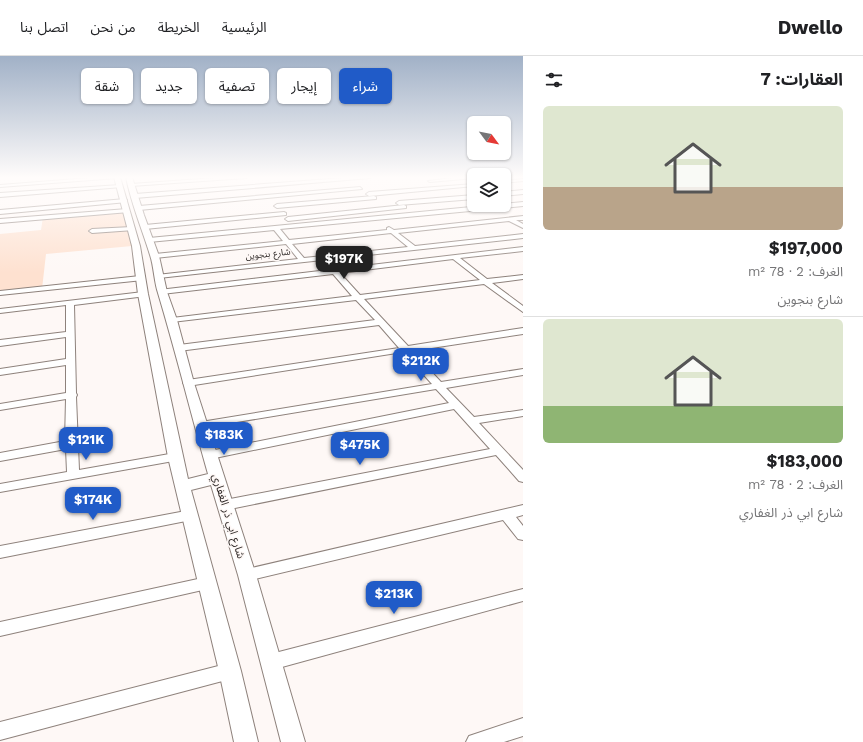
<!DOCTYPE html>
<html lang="ar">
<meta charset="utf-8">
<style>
:root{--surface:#fff;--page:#f6f6f6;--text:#202124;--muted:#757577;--line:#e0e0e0;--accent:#205bc8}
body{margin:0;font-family:"Work Sans","Noto Sans Arabic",sans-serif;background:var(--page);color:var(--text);direction:rtl;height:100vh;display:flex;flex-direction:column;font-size:15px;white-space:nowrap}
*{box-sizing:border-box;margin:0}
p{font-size:13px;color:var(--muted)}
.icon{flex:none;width:22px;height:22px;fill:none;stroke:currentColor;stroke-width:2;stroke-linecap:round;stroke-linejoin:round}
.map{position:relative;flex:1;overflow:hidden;direction:ltr}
.side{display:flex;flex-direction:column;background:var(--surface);width:340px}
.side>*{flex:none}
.top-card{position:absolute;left:12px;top:12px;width:380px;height:36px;direction:rtl;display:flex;gap:8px}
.needle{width:26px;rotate:122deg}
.controls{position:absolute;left:467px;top:60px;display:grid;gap:8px}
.controls a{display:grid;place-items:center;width:44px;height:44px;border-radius:6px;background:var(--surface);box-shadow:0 1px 3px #0004;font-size:20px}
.price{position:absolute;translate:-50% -34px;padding:0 9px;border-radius:8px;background:var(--accent);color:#fff;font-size:13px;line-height:26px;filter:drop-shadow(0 1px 2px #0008)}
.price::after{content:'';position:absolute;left:50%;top:24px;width:12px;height:9px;margin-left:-6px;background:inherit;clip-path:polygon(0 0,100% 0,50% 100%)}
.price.current{background:#222;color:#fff}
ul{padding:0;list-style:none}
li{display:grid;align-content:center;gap:8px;height:212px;padding:0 20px}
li+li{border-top:1px solid var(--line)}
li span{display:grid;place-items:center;height:124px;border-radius:6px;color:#555}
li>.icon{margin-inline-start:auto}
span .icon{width:72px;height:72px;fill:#fffc;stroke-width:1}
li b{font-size:17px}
h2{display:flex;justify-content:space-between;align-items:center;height:48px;padding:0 20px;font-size:17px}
.pill{padding:0 14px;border-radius:6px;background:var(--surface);box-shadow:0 1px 3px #0004;font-size:14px;line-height:36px}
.pill.current{background:var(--accent);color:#fff}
header{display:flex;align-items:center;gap:24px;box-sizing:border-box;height:56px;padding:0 20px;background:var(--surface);border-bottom:1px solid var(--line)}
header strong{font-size:19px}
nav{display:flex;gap:22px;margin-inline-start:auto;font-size:14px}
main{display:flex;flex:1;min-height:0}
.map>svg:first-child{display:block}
.green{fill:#fee1d0}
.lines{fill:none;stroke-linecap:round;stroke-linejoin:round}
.minor-casing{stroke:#8e827c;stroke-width:2}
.major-casing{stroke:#8e827c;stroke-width:2}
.minor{fill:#fff;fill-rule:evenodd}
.major{fill:#fff;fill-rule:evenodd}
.labels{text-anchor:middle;stroke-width:3;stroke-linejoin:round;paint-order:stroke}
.far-street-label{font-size:9px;fill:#241f1d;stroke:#fef8f6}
.street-label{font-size:11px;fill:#241f1d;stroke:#fef8f6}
</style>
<header>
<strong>Dwello</strong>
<nav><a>الرئيسية</a><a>الخريطة</a><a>من نحن</a><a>اتصل بنا</a></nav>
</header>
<main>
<section class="side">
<h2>العقارات: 7<svg class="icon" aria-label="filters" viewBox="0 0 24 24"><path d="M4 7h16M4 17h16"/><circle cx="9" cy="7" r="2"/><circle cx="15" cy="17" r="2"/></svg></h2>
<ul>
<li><span style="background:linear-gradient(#dfe7d0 65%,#b9a48a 0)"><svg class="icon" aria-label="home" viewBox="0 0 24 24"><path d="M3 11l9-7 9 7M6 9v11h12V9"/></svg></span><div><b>$197,000</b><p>الغرف: 2 · 78 m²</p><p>شارع بنجوين</p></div></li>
<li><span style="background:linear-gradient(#dfe7d0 70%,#8fb573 0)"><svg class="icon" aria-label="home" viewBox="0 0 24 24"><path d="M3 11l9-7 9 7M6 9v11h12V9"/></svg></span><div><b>$183,000</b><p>الغرف: 2 · 78 m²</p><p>شارع ابي ذر الغفاري</p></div></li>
</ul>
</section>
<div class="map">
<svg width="523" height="686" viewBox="0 0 523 686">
<rect width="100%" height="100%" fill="#fef8f6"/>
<polygon class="green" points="125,155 132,190 46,198 42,233 0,237 0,178 41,174 43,161"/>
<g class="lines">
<g class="minor-casing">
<g id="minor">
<polygon points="102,121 119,121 117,122 0,131 0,129"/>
<polygon points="229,121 248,121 246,122 131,130 129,129 131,128"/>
<polygon points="356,121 372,121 370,122 135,142 132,140 135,138"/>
<polygon points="461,121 474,121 474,122 430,126 428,125"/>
<polygon points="523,123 523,125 504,127 504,125"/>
<polygon points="474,128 474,130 369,140 366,138 369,136"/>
<polygon points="120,129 122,131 0,141 0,137"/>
<polygon points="360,131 362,133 139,154 136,152 139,150"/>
<polygon points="523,134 523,138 504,140 504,136"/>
<polygon points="474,139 474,143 399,149 396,147 399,145"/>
<polygon points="374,140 376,141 376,143 277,152 274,150 277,148"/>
<polygon points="125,143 127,144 127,146 0,158 0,154"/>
<path d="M523 146V150L280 173 289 184 387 174V172L389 171 394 174 523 160V164H516L523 168V172L509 165 398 177 415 190 523 178V182L159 222 155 220 157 219 298 203 286 188 155 202 152 200 155 198 283 185 274 174 149 186 146 184 149 182ZM391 177 408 191 304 202 292 188Z"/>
<polygon points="404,149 406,150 406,152 288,165 285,163 288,161"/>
<polygon points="127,153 129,154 129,156 0,167 0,163"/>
<polygon points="284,156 286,157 286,159 145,173 142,171 145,169"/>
<polygon points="132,171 134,172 134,174 92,177 89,175 92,173"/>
<path d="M523 191V195L460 202 487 223 523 219V223L492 227 523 250V256L484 228 364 243 408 290 523 272V278L412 295 441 326 523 313V319L446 332 474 361 523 354V360L479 367 523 414V426L519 425 496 399 225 454 221 452 219 449 221 446 225 444 490 393 454 353 210 403 206 402 204 399 206 396 210 395 449 347 436 333 201 372 197 371 196 369 201 366 432 328 403 296 188 330 185 329 183 327 188 324 399 292 379 269 179 295 175 292 179 289 375 264 356 244 172 266 168 264 172 262 352 240 333 218 162 238H159V234ZM453 203 480 224 360 239 340 217Z"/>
<polygon points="140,220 143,220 143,224 0,239 0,235"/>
<polygon points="143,236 146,236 146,240 74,249 76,337 77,339 76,341 79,414 175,397 179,398 181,401 179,404 0,436 0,428 67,416 66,393 0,405 0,397 65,385 66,343 0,354 0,348 66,337 66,309 0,319 0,313 66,303 66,281 0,290 0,284 66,276 66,249 0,257 0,253"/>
<polygon points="523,449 523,459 516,461 523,470 523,484 518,483 503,464 247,525 242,523 240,519 242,515 247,513"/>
<polygon points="191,454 196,456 197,459 196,462 191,464 0,502 0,490"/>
<polygon points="207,521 212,523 214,527 212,531 207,533 0,580 0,566"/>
<polygon points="523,533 523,545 271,614 265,612 263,606 265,600 271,598"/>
<polygon points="230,607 236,609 238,615 236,621 230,623 0,684 0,666"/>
<polygon points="523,662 523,680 504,686 466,686 469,680"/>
</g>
</g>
<g class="major-casing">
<path id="major" d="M114 121H120L140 190 148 238 188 423 208 418C191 358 176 297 158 237 154 225 154 211 150 199 142 173 131 147 126 121H132L144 159 159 200 167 236 177 264 194 327 256 519 305 686H281L238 519 211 429 191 434 241 615 258 686H234L219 615 168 401 138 238 132 190Z"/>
</g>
<use href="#minor" class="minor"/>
<use href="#major" class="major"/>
</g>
<linearGradient id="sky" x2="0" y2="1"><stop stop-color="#a1b1c7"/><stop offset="0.56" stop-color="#fffcfb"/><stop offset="1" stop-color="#fffcfb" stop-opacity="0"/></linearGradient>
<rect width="523" height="217" fill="url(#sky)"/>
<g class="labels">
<g class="far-street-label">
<text transform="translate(268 198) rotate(-6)" y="3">شارع بنجوين</text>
</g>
<g class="street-label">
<text transform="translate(229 460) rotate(73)" y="4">شارع ابي ذر الغفاري</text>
</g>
</g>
</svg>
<div class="controls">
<a><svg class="needle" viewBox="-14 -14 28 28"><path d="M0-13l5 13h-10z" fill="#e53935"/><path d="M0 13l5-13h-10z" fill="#757577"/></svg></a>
<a><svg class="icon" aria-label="layers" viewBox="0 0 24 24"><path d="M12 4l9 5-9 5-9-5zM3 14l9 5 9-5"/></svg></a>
</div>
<b class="price current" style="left:344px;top:224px">$197K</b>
<b class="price" style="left:421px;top:326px">$212K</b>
<b class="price" style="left:224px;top:400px">$183K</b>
<b class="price" style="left:86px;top:405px">$121K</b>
<b class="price" style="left:360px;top:410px">$475K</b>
<b class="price" style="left:93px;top:465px">$174K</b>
<b class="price" style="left:394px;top:559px">$213K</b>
<div class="top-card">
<a class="pill current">شراء</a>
<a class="pill">إيجار</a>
<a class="pill">تصفية</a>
<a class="pill">جديد</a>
<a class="pill">شقة</a>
</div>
</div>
</main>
